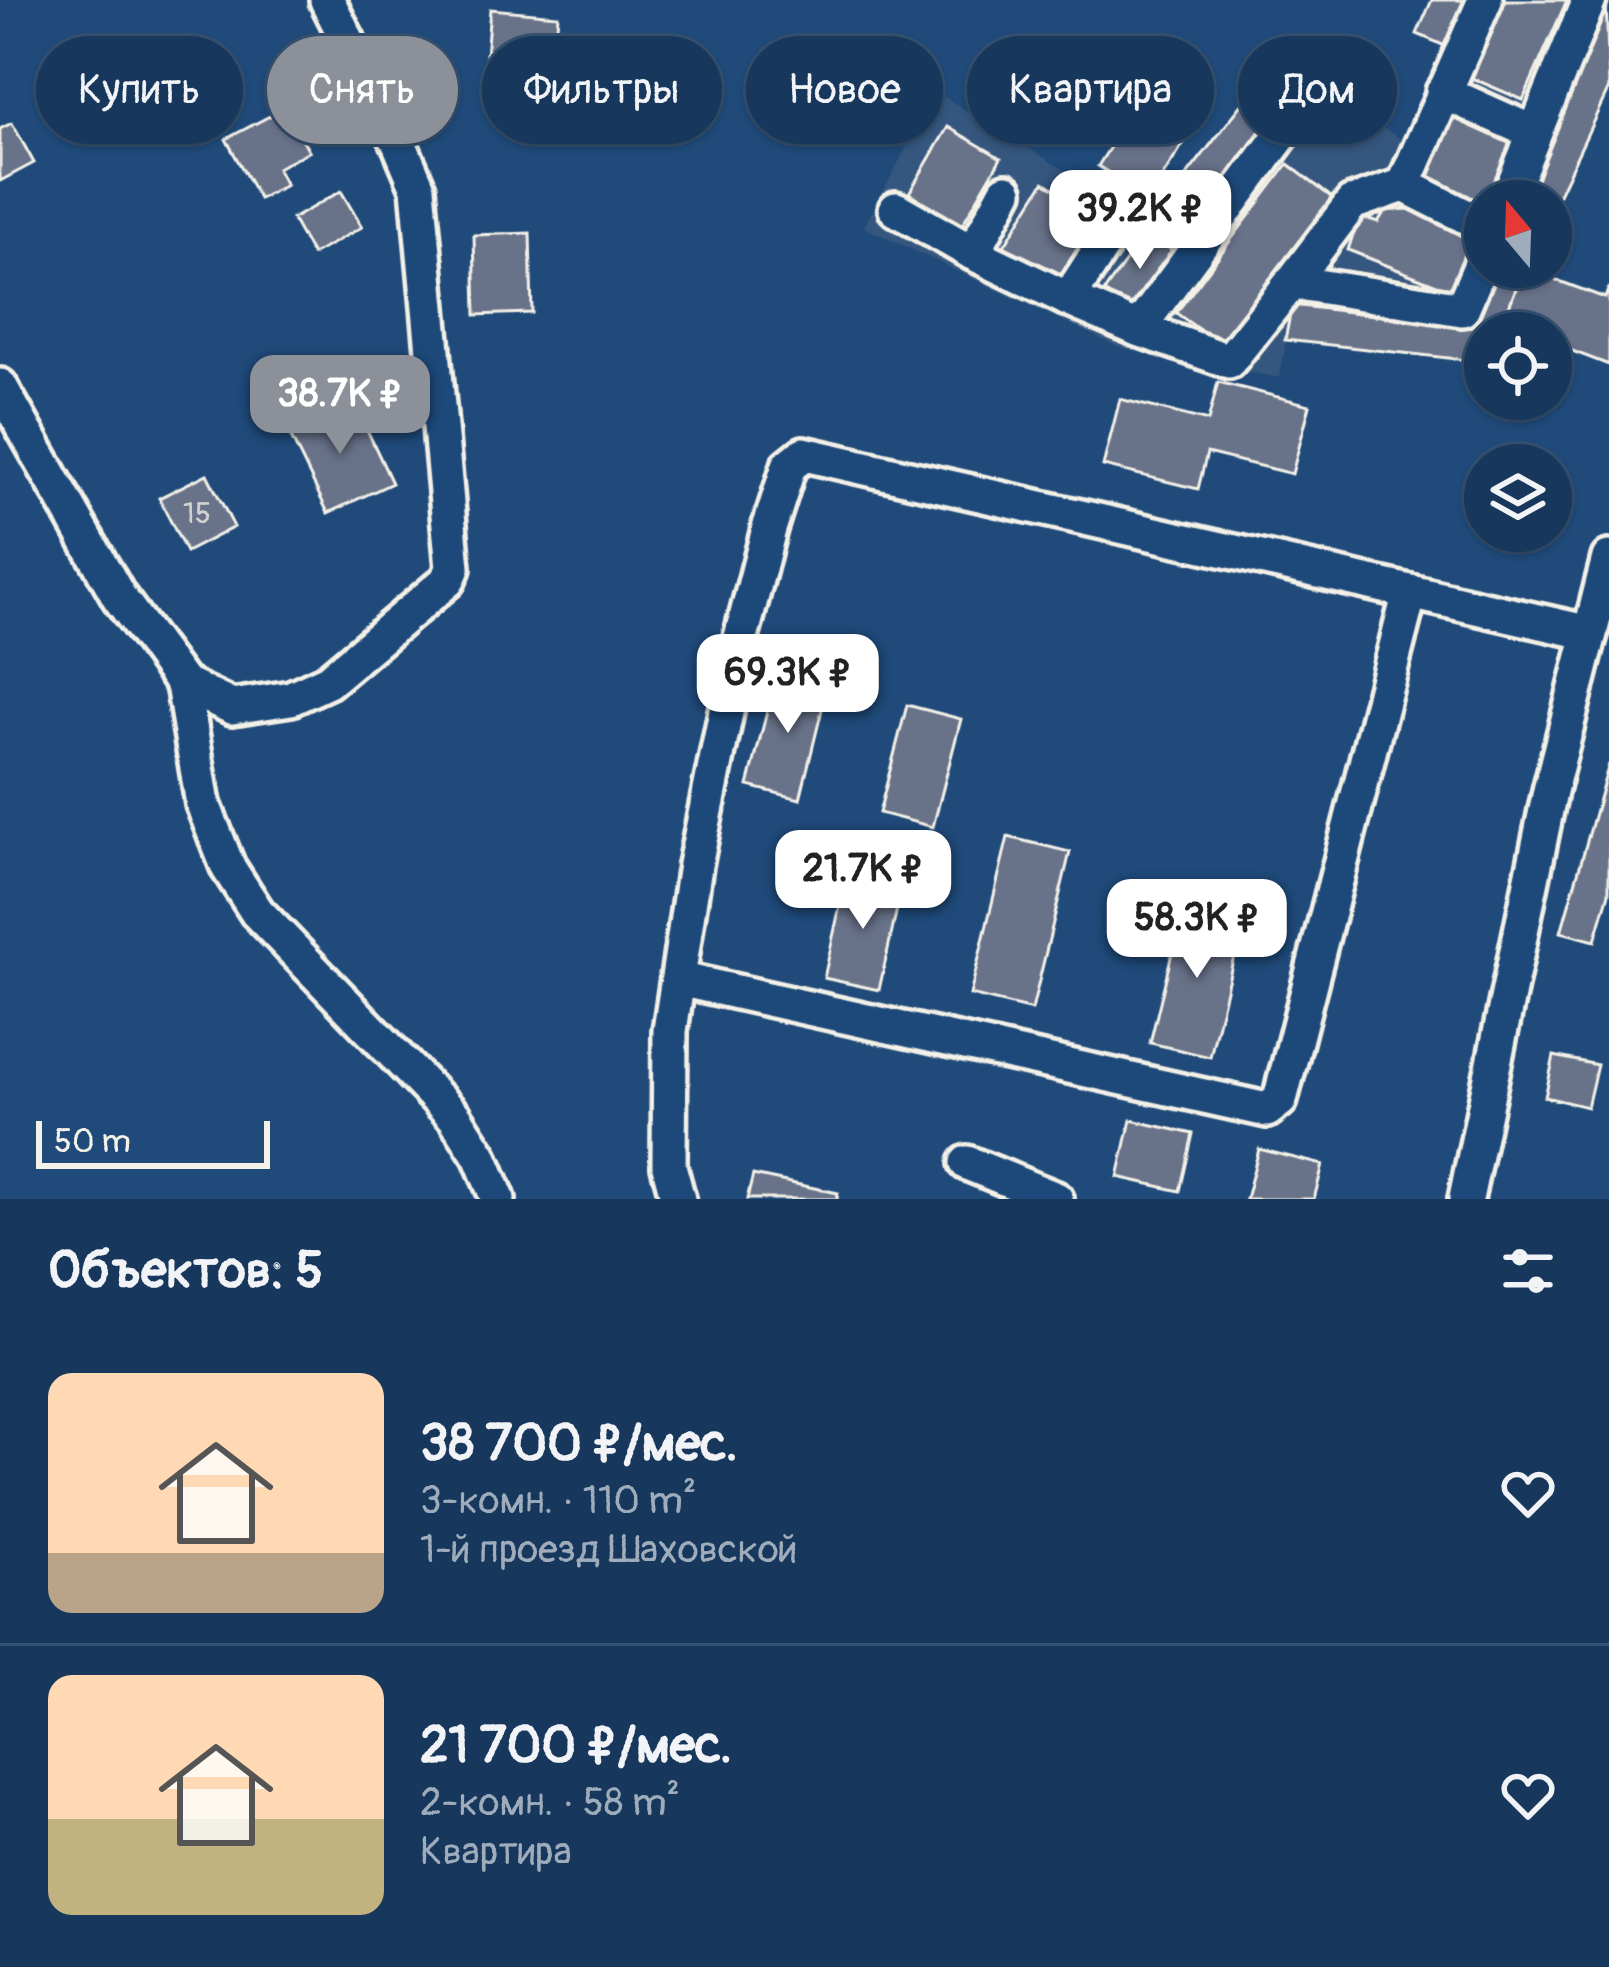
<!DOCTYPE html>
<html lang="ru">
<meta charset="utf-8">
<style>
:root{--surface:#17385c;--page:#203f62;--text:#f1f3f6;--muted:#9eacbb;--line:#365272;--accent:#8c9099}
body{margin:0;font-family:Pangolin,sans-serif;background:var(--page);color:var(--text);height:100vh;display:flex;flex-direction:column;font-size:45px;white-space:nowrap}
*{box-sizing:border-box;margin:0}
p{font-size:39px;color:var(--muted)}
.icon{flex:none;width:66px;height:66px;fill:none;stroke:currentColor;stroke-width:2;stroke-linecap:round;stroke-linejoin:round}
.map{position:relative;height:1199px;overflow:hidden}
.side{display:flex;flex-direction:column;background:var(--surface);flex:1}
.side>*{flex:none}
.banner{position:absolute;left:36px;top:36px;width:1539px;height:108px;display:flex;gap:24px}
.needle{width:78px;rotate:341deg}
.buttons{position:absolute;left:1464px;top:180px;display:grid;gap:24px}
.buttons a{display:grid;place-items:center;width:108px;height:108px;border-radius:50%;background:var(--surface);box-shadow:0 3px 9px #0004,0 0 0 3px var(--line);font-size:60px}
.scale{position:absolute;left:36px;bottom:30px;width:234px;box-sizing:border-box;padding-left:12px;border:6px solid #f4f1e8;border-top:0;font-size:33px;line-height:42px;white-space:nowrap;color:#f4f1e8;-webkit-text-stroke:9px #1f4a7a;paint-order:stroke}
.price{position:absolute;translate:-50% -102px;padding:0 27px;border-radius:24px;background:#fff;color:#222;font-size:39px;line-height:78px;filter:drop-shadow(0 3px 6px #0008)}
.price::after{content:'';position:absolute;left:50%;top:72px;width:36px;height:27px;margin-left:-18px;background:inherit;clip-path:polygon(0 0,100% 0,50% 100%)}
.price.active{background:var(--accent);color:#fff}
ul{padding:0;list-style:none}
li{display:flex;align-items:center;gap:36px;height:300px;padding:0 48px}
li+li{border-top:3px solid var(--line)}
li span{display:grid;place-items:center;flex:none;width:336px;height:240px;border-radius:24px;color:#555}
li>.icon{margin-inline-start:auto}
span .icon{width:144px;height:144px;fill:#fffc;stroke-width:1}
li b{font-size:51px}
h2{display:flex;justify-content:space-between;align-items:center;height:144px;padding:0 48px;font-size:51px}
.chip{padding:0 42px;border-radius:54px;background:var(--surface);box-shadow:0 3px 9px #0004,0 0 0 3px var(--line);font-size:42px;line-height:108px}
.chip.active{background:var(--accent);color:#fff}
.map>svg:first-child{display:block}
.built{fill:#35567e}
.building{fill:#687289;stroke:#f4f1e8;stroke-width:3}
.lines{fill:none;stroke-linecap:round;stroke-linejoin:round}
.minor-casing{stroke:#f4f1e8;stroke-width:42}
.minor{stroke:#1f4a7a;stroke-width:33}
.labels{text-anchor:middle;stroke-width:12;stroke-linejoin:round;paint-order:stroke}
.number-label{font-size:30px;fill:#d1d1d0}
</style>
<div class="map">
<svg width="1609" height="1199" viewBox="0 0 1609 1199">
<rect width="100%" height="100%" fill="#1f4a7a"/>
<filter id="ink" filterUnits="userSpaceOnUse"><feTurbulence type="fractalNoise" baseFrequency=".00833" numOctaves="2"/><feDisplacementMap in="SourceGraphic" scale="24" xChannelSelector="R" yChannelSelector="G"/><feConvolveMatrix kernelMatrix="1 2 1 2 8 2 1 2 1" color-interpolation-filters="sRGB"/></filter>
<g filter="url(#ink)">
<polygon class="built" points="1465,0 1609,0 1609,88 1551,211 1551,201 1485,201 1485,267 1524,267 1499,333 1485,333 1485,362 1286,340 1280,378 1118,347 864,227 936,92 1147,220 1170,197 1277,59 1304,80 1401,139"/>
<g class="building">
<polygon points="1432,0 1465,0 1445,46 1417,34"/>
<polygon points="1503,0 1567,0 1523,100 1469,77"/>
<polygon points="1606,0 1609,88 1551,211 1551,201 1519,201"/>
<polygon points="490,9 558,15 553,73 524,70 525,59 486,56"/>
<polygon points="1277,59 1304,80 1197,218 1170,197"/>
<polygon points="1143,95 1194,127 1149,198 1098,166"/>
<polygon points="285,108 309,151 277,168 286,185 259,199 226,139"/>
<polygon points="1454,117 1515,145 1485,204 1426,177"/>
<polygon points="12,123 34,163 0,181 0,129"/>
<polygon points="948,127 1001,158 962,225 909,193"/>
<polygon points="1288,164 1335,200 1224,348 1176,313"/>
<polygon points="1044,182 1099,216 1059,281 1004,246"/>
<polygon points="341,191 362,227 312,255 292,219"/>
<polygon points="1408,209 1476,239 1452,291 1348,250 1359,216 1378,222 1385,211"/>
<polygon points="1147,232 1175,253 1133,312 1104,292"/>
<polygon points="530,233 532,313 476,315 474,235"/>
<polygon points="1491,267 1524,267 1499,333 1485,333 1485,362 1285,340 1292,305 1465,326"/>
<polygon points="1524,268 1605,298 1609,287 1609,365 1551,343 1551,333 1523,333 1502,325"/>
<polygon points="1218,382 1310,405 1292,474 1207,453 1198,489 1103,466 1120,399 1208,421"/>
<polygon points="353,400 392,483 328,513 288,431"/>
<polygon points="207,474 234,527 186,552 159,498"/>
<polygon points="777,672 828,685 800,799 748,786"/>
<polygon points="907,705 961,719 933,827 879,813"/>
<polygon points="1609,764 1609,893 1595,941 1561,932"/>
<polygon points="1008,837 1070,852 1032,1010 970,995"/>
<polygon points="847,874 902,886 879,990 824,978"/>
<polygon points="1184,904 1243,918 1210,1057 1150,1043"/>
<polygon points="1554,1056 1597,1065 1587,1107 1545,1097"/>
<polygon points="1131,1120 1193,1134 1180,1191 1118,1177"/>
<polygon points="1259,1149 1323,1165 1314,1199 1246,1199"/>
<polygon points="753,1175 838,1193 837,1199 747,1199"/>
</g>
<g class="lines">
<g class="minor-casing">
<g id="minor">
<polyline points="1443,92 1532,132"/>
<polyline points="1404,185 1485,0"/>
<polyline points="1006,191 973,253 1068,299"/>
<polyline points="1507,201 1589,0"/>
<polyline points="896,209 973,253"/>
<polyline points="1485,226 1404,185 1352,203 1292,282 1462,309 1485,255"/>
<polyline points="1103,245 1068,299 1138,329"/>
<polyline points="1292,282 1229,361 1138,329 1310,96"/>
<polyline points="0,386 119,597 183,684 232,707 291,698 328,681 448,580 453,568 418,188 399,143 327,0"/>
<polyline points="183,684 203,804 228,867 257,912 455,1117 480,1156 498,1199"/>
<polyline points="678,979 1267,1110 1280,1100 1410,592"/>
<polyline points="967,1163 1056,1199"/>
<polyline points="678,1199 669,1166 670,1031 695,865 741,638 769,529 789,466 804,454 1590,633"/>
<polyline points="1466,1199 1550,791 1609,558"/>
</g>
</g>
<use href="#minor" class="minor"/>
</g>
</g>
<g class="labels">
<g class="number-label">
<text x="197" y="523">15</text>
</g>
</g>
</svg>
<div class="buttons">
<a><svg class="needle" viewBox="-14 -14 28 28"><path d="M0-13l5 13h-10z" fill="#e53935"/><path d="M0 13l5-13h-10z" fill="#9eacbb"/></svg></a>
<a><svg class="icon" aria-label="locate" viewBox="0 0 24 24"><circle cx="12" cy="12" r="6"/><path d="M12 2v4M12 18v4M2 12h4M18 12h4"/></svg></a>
<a><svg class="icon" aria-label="layers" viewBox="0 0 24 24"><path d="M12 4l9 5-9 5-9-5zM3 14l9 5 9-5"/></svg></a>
</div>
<div class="scale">50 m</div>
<b class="price" style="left:1140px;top:272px">39.2K ₽</b>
<b class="price active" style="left:340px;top:457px">38.7K ₽</b>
<b class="price" style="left:788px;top:736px">69.3K ₽</b>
<b class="price" style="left:863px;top:932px">21.7K ₽</b>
<b class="price" style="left:1197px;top:981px">58.3K ₽</b>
<div class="banner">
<a class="chip">Купить</a>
<a class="chip active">Снять</a>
<a class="chip">Фильтры</a>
<a class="chip">Новое</a>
<a class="chip">Квартира</a>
<a class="chip">Дом</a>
</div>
</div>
<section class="side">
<h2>Объектов: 5<svg class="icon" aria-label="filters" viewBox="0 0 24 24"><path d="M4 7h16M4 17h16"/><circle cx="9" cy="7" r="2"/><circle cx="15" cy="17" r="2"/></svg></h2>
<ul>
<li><span style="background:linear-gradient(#ffd9b3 75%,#b9a48a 0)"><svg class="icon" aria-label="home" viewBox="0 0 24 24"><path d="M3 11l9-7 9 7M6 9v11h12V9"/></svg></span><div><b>38 700 ₽/мес.</b><p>3-комн. · 110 m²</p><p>1-й проезд Шаховской</p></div><svg class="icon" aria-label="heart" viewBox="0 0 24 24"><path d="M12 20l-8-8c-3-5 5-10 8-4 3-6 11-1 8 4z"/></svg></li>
<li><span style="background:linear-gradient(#ffd9b3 60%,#c2b280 0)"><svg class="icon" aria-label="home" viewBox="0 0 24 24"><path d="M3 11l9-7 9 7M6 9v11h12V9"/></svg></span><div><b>21 700 ₽/мес.</b><p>2-комн. · 58 m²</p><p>Квартира</p></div><svg class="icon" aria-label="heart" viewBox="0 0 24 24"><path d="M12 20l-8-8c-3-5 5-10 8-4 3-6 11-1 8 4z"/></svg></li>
</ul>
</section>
